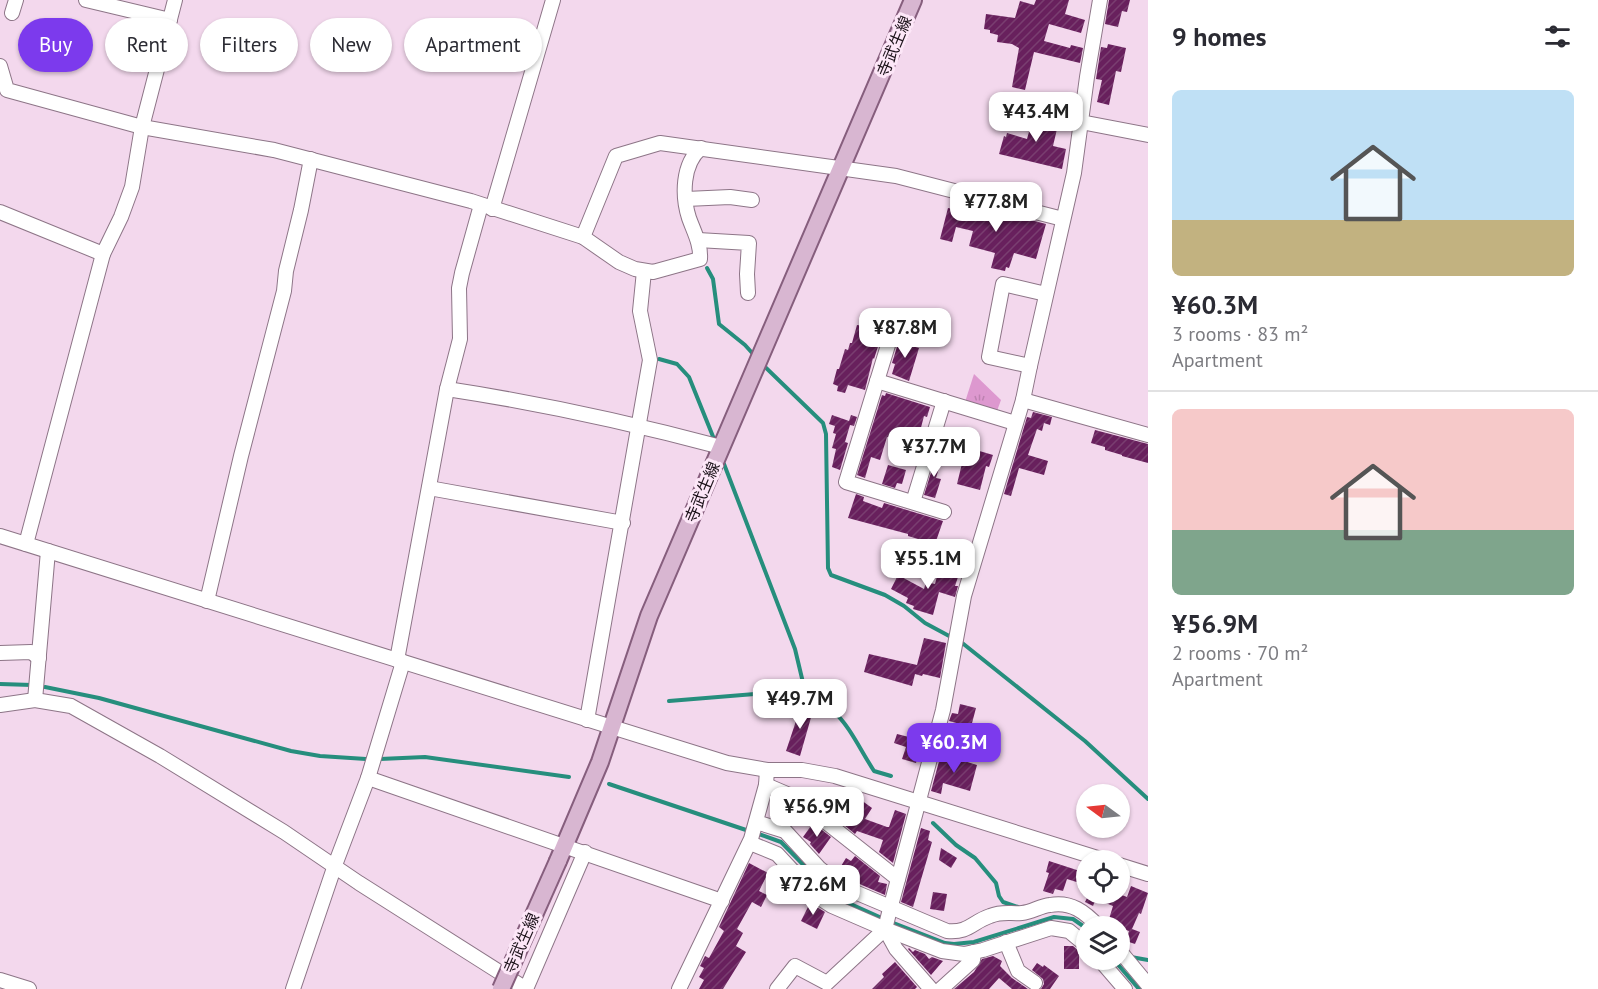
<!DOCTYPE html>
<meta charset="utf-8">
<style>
:root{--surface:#fff;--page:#f2f2f3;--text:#2b2b33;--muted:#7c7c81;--line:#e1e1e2;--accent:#7c3aed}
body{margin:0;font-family:"PT Sans","Noto Sans JP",sans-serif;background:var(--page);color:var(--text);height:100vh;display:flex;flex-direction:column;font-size:22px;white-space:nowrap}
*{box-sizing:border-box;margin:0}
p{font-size:20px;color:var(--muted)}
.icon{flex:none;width:33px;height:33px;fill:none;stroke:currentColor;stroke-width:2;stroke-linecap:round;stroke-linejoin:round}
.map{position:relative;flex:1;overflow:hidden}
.drawer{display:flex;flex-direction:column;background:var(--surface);width:450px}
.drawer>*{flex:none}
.top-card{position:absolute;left:18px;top:18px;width:570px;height:54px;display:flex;gap:12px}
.needle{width:39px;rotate:285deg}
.tools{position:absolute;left:1076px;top:784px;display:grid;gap:12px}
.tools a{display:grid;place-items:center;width:54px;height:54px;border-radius:50%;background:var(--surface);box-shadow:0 2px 4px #0004;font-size:30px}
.price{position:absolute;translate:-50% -51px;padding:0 14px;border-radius:12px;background:#fff;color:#222;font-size:20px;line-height:39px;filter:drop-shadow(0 2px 3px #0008)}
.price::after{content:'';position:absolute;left:50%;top:36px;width:18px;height:14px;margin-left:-9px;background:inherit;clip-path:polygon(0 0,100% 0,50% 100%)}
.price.selected{background:var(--accent);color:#fff}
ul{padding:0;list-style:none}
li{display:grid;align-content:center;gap:12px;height:318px;padding:0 24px}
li+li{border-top:2px solid var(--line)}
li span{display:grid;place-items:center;height:186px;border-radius:9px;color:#555}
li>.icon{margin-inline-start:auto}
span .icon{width:108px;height:108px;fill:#fffc;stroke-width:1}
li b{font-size:26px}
h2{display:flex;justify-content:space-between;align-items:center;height:72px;padding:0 24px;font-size:26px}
.chip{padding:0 21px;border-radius:27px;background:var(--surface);box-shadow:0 2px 4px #0004;font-size:21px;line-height:54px}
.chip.selected{background:var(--accent);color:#fff}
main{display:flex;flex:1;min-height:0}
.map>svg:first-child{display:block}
.grass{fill:url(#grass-tufts)}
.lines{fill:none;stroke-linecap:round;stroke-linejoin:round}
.stream{stroke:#268e7d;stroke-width:4}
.building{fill:url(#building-hatch)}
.minor-casing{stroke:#8d7587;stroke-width:16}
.major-casing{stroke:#865e7d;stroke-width:20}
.minor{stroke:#fff;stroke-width:14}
.major{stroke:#d8b6d1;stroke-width:16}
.major-bridge-casing{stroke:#865e7d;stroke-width:20;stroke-linecap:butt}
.major-bridge{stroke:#d8b6d1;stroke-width:16}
.labels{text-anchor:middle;stroke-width:6;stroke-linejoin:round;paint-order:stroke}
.street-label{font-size:16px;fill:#1d141b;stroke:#fde7f8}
</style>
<main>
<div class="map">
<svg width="1148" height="989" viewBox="0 0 1148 989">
<defs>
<pattern id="grass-tufts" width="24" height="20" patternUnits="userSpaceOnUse" patternTransform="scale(1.5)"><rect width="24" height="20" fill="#dd98cf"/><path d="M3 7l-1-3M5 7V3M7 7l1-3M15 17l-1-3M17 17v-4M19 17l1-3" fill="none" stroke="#bd82b1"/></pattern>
<pattern id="building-hatch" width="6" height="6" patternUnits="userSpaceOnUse" patternTransform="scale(1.5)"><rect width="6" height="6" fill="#68205d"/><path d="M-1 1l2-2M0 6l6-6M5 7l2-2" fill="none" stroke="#793e70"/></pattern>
</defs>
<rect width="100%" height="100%" fill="#f3d8ed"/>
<polygon class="grass" points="974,374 1001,400 997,411 965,402"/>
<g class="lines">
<g class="stream">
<polyline points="707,268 713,279 719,324 745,345 754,355"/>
<polyline points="659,359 677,364 689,377 714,439"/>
<polyline points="763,365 823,423 826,434 828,568 831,575 885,595 904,606 925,623 951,637"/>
<polyline points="724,464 795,649 805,691 813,698"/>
<polyline points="961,642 1085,741 1148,799"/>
<polyline points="0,684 32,685"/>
<polyline points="45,687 99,698 291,751 320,756 366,759"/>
<path d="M786 693C839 696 849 732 874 771L891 776"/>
<polyline points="669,701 781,692"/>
<polyline points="380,759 425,757 569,777"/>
<polyline points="609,784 749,831"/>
<polyline points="933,823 956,845 975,858 996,883 999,896 1003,902 1018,907"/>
<polyline points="756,833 781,842 835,897 884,919"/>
<polyline points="891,922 945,943 954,944 974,942 1054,917 1073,919 1086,928"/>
<polyline points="1131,957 1148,960"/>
<polyline points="1114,960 1139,989"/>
</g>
</g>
<g class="building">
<polygon points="1036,0 1069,0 1065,14 1085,20 1081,33 1049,24 1044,41 1070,48 1071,45 1083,48 1080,63 1034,52 1025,90 1012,87 1019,48 1012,44 997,42 998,35 990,33 990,30 984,29 986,14 1015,18 1020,1 1034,5"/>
<polygon points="1109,0 1130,0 1127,12 1122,11 1118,27 1105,24"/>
<polygon points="1108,44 1126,48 1121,72 1116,71 1109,105 1097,102 1102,80 1096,79 1101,47 1107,48"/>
<polygon points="1044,111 1057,114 1054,128 1057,129 1053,146 1066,149 1062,169 999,154 1004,136 1006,137 1007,133 1027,139 1034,114 1043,116"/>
<polygon points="969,204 1046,224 1036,259 1014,253 1009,268 1006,267 1005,271 991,268 995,253 969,246 973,231 956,227 952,242 940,239 948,208 967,212"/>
<polygon points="865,320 876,323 873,334 881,337 874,359 873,358 865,390 848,385 845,393 837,391 838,386 833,384 837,369 839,369 845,349 848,350 850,343 852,343 857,325 863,326"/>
<polygon points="900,337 914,341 912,346 919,348 909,381 892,374 895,364 892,363"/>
<polygon points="886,393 930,407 927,417 924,416 917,443 911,441 910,443 887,437 880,460 871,457 865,478 857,475 882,395 885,396"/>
<polygon points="1033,412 1052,417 1050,425 1044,423 1042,431 1037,429 1028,455 1048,461 1044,475 1019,468 1011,496 1004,494 1027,417 1031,418"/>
<polygon points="832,415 849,421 851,415 857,417 854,426 850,425 845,442 848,443 840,470 832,467 836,449 832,448 836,434 833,433 835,426 829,424"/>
<polygon points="1095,430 1148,444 1148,463 1122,456 1122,455 1105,450 1105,447 1091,443"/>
<polygon points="945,432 964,437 960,450 941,445"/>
<polygon points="966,447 993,455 989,467 986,466 980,490 957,484"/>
<polygon points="937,453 943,455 936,478 941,479 935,498 924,495"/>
<polygon points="888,465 906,470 902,484 897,483 895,488 882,484"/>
<polygon points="856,494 864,497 863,501 882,508 884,503 943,521 935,544 908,536 908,534 848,518"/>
<polygon points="940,565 954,569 953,573 959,574 955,586 958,586 955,597 939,592 933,615 913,609 914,606 906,603 908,598 891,589 898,575 924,589 926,582 935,584"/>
<polygon points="924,638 946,643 940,678 923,674 922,676 915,674 912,686 864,672 869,654 917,665"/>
<polygon points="805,704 814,707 800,756 786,751 801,706 804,707"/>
<polygon points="960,704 976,708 971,727 949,721 952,713 958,714"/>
<polygon points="912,727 925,731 916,763 902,759 906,747 894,743 897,734 909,737"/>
<polygon points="941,754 977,765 970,791 943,783 941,794 931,791"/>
<polygon points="846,796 858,805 861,800 872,808 865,819 887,827 889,827 895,810 906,814 893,863 879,852 883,840 857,831 855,834 832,815"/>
<polygon points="813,823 831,837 819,854 810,844 811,842 803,837"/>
<polygon points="921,828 930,831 928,840 932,842 913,907 901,902"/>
<polygon points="941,848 957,858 951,868 939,860"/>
<polygon points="855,856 880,876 878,882 887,884 885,895 848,879 838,871 846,858 851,861"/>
<polygon points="1049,861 1086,873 1086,885 1067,879 1063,891 1055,889 1053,894 1043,891 1049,873 1046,872"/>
<polygon points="749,863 768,873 759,891 767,895 761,907 752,902 737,929 743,933 736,946 746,952 723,989 699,989 704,980 699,977 704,968 700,966 705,956 709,958 724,931 719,927"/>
<polygon points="1131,886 1148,893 1141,914 1139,913 1132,929 1140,932 1135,944 1126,941 1129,931 1115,926 1116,921 1109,919 1113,906 1096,899 1093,906 1085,902 1088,896 1084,894 1119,894 1127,897"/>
<polygon points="933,892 947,894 944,911 930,909"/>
<polygon points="810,903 825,912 817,929 801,921"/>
<polygon points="1064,946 1073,946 1079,951 1079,969 1064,969"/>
<polygon points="909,948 913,952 915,950 925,954 929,959 932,957 943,961 931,975 908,949"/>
<polygon points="993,956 1002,961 1000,966 1012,978 1028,989 1012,989 999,978 989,989 954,989 974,972 982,959"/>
<polygon points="895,962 917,987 915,989 872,989 884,977 882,974"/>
<polygon points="1037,963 1043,967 1044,965 1059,976 1050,989 1041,989 1044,984 1043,979 1032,970"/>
</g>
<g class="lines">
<g class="minor-casing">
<g id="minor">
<polyline points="86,0 170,20"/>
<polyline points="12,13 16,0"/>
<path d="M0 66 7 90 142 127 274 150 471 201 583 237 619 262 635 269 653 272 700 259C701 244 694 232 689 218 682 196 682 164 701 148"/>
<polyline points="1081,122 1148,135"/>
<polyline points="686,199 730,197 752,200"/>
<polyline points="492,209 553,0"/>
<polyline points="0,212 103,254"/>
<polyline points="583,237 616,156 660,143 896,176 1063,219"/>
<polyline points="698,240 749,243 747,274 748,293"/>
<polyline points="893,329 846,482 944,512"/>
<polyline points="1030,366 989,357 1003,284 1046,294"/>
<polyline points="877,381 1015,423"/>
<path d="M447 389C539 403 631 423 721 447"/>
<polyline points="1023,400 1148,435"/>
<polyline points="429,488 623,523"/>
<polyline points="913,502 944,401"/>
<polyline points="0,536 727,763 767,770 802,770 835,776 1107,861"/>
<polyline points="26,544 103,254 121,217 132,187 142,127 175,0"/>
<polyline points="207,601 241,456 284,291 286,271 301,210 311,159"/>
<polyline points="0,653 31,652 39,658"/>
<polyline points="397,660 447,389 460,339 459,288 462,273 481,205"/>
<polyline points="35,700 48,551"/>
<polyline points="0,705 35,700 71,706 160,756 284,832 359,883 526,989"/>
<polyline points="587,720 650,360 640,311 644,271"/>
<polyline points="368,778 722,901"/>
<polyline points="766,785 787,794 812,811 898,879"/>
<path d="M756 822 785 831 819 868 843 887 947 931C969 933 972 922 990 916 1003 911 1010 914 1022 913 1032 912 1040 906 1050 905 1071 901 1085 912 1099 927"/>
<polyline points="750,843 777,854 815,895 832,906 885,929 942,951 964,954 983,950 1051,928 1069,931 1086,945"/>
<polyline points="1119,865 1148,874"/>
<polyline points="885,929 896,949 931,989"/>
<polyline points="1006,942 1018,971 1035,983"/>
<polyline points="1119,950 1148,985"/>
<polyline points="1100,960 1125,989"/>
<polyline points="0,980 29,989"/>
<polyline points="293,989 335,865 368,778 403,662"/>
<polyline points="526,989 585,852"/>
<polyline points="679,989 751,839 766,785 767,770"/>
<polyline points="777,989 795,966 827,983 885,929 889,913 943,710 964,596 1023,400 1030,366 1074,173 1087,77 1100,0"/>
<polyline points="941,989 973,960 974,952"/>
</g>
</g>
<g class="major-casing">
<polyline id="major" points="558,861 600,762 649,616 913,0"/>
</g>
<use href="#minor" class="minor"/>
<use href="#major" class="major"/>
<g class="major-bridge-casing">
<polyline id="major-bridge" points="501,989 558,861"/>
</g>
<use href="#major-bridge" class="major-bridge"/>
</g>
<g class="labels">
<g class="street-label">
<text transform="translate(894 46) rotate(-67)" y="6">寺武生線</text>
<text transform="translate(702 492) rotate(-67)" y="6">寺武生線</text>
<text transform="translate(521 943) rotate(-66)" y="6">寺武生線</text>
</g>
</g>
</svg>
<div class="tools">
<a><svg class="needle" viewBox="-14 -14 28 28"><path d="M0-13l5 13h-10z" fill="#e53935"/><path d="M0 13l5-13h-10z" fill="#7c7c81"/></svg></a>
<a><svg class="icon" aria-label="locate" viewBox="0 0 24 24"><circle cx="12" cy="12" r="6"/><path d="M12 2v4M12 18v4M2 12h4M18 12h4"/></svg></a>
<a><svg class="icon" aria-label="layers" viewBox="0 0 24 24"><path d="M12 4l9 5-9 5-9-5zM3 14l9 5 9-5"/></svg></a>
</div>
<b class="price" style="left:1036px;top:143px">¥43.4M</b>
<b class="price" style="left:996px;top:233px">¥77.8M</b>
<b class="price" style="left:905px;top:359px">¥87.8M</b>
<b class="price" style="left:934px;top:478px">¥37.7M</b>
<b class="price" style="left:928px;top:590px">¥55.1M</b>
<b class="price" style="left:800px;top:730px">¥49.7M</b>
<b class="price selected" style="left:954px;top:774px">¥60.3M</b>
<b class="price" style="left:817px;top:838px">¥56.9M</b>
<b class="price" style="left:813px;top:916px">¥72.6M</b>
<div class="top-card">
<a class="chip selected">Buy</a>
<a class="chip">Rent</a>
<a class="chip">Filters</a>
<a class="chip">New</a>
<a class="chip">Apartment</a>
</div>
</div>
<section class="drawer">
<h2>9 homes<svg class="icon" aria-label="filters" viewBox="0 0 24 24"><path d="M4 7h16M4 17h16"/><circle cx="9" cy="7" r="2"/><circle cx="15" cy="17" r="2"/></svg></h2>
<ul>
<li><span style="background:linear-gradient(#bfe0f5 70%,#c2b280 0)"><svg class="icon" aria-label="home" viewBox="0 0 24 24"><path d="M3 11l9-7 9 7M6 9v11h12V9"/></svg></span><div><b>¥60.3M</b><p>3 rooms · 83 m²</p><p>Apartment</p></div></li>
<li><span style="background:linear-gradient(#f6c9c9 65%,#7fa58c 0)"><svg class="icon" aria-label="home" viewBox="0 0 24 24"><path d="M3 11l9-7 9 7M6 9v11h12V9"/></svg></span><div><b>¥56.9M</b><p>2 rooms · 70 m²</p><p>Apartment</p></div></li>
</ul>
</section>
</main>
